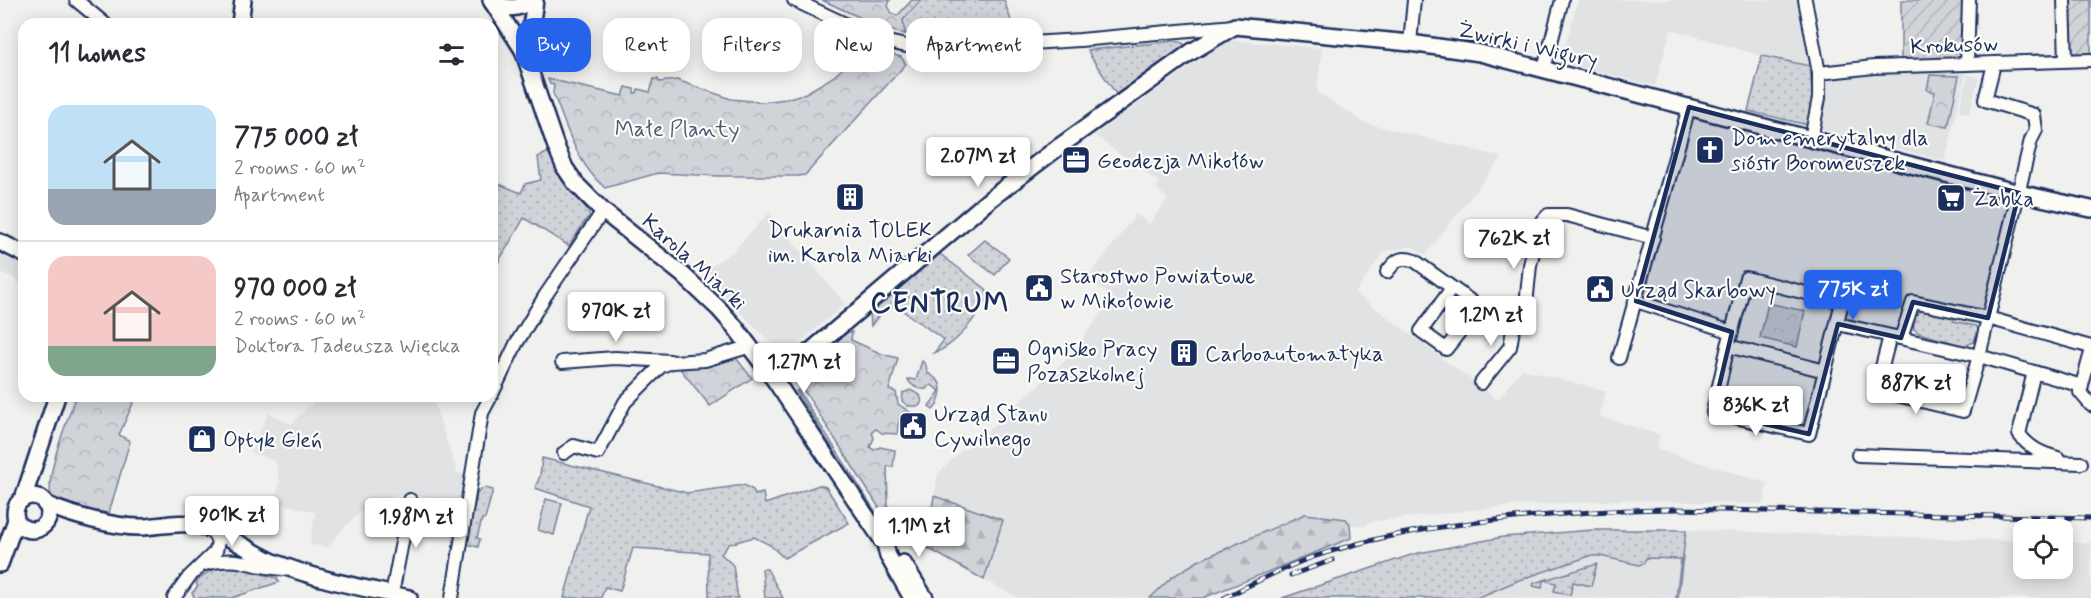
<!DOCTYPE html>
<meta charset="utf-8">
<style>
:root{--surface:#fff;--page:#f7f7f7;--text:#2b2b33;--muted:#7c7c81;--line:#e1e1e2;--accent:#2563eb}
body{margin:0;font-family:Mynerve,sans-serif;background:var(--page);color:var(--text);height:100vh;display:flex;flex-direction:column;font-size:22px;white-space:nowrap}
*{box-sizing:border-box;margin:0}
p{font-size:20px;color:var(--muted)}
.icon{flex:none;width:33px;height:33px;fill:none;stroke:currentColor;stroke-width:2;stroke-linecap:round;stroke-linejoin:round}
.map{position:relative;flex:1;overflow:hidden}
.panel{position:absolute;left:18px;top:18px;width:480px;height:384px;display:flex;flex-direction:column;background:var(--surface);border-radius:18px;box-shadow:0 3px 15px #0003}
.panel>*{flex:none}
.hud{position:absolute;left:516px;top:18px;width:570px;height:54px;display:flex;gap:12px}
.fabs{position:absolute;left:2013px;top:519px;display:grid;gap:12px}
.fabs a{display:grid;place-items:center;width:60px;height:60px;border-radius:12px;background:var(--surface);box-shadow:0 3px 15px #0003;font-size:30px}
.price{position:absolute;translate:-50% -51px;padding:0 14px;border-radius:6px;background:#fff;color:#222;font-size:20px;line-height:39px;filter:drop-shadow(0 2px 3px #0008)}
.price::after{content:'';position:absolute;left:50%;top:36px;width:18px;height:14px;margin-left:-9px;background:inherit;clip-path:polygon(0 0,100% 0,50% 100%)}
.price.on{background:var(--accent);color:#fff}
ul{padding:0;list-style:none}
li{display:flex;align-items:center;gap:18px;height:150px;padding:0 30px}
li+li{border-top:2px solid var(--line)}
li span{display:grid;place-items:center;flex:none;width:168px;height:120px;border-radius:18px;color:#555}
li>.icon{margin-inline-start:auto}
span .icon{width:72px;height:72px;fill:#fffc;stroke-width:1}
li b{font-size:26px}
h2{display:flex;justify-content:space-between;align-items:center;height:72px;padding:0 30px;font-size:26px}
.chip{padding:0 21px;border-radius:18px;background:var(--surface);box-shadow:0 3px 15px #0003;font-size:21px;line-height:54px}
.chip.on{background:var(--accent);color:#fff}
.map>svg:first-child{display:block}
.built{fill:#e0e2e3}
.grass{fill:url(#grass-dots);stroke:#76819b;stroke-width:1.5}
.forest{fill:url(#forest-firs);stroke:#76819b;stroke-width:1.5}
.park{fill:url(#park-crowns);stroke:#76819b;stroke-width:1.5}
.garden{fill:url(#garden-furrows);stroke:#76819b;stroke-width:1.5}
.pitch{fill:#d0d3d8;stroke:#76819b;stroke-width:1.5}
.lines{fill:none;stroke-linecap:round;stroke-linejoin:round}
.minor-casing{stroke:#1b2f5e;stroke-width:16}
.tertiary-casing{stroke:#1b2f5e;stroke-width:20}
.minor{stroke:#fdfcf7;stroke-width:12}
.tertiary{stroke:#fdfcf7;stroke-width:15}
.rail-casing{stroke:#1b2f5e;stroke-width:5}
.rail{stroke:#fdfcf7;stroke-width:3;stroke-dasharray:9;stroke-linecap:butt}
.marked{fill:#1b2f5e;fill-opacity:0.2;stroke:#1b2f5e;stroke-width:4.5;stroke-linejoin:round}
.labels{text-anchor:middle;stroke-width:4.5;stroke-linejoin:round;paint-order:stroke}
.street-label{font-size:22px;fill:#1b2f5e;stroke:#fdfcf7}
.park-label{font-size:22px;fill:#48587c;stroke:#fdfcf7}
.poi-label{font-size:22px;fill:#1b2f5e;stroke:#fdfcf7;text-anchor:start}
.district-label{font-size:28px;font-weight:bold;letter-spacing:1.5px;fill:#1b2f5e;stroke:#fdfcf7}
</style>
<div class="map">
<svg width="2091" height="598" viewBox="0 0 2091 598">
<defs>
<pattern id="grass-dots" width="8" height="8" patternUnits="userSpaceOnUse" patternTransform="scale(1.5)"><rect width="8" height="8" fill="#d0d3d8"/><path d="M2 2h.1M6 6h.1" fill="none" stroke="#b2b5bc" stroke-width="1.8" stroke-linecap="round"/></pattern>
<pattern id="forest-firs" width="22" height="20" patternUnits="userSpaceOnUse" patternTransform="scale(1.5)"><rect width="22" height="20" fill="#d0d3d8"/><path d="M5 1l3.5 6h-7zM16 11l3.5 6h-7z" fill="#b2b5bc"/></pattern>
<pattern id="park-crowns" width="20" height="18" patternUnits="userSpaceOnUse" patternTransform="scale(1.5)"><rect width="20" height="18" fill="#d0d3d8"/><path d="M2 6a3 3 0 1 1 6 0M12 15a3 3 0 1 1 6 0" fill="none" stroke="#b2b5bc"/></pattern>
<pattern id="garden-furrows" width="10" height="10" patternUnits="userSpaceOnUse" patternTransform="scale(1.5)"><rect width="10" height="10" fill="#d0d3d8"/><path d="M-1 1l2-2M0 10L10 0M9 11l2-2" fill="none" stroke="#b2b5bc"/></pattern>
</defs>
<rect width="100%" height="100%" fill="#f0f0ee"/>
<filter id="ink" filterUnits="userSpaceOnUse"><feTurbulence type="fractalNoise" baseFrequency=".0167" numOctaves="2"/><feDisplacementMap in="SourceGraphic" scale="12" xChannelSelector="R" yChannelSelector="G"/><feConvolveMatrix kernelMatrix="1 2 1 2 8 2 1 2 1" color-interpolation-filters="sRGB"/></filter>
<g filter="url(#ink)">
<g class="built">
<polygon points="1578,0 1798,0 1810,66 1762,56 1671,29 1655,86 1561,62"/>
<polygon points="1227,40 1322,48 1317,92 1365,123 1502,157 1425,255 1412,246 1384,252 1355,293 1498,400 1522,369 1606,391 1600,416 1660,435 1656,449 1767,483 1764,504 1622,500 1507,506 1369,522 1364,526 1350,524 1346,519 1305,514 1198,561 1172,577 1150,598 1019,598 984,580 1003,520 934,496 938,474 962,450 966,449 982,436 1068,358 1113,298 1088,278 1136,214 1149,224 1168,199 1157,189 1159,182 1094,135"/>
<polygon points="1967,69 1945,161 1820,129 1826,100 1825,75"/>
<polygon points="1968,74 1979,77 1969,114 1959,111"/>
<polygon points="769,213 845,304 784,356 701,273 732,252"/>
<polygon points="0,248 24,261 24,288 13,277 0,273"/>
<polygon points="319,396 432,396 457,473 466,475 461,502 440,498 439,504 428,502 429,497 400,495 373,502 346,525 327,548 310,544 315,512 274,502 280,482 275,461 252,453 257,437 269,413 291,424"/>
<polygon points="1686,530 2023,541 2024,568 2062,568 2063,542 2091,543 2091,598 1459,598 1621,541 1684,544"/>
</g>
<g class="grass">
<polygon points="921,0 1004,0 1015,32 905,34 903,20"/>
<polygon points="1176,41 1183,43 1184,46 1116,94 1091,57 1088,50"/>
<polygon points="1762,56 1810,66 1813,105 1808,125 1748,111"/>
<polygon points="549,152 562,180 588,210 590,220 587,218 569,246 524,218 492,273 492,181 521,193 525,184 541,180 538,157"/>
<polygon points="985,240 1009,258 995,275 968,255"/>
<path d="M940 254 986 289 989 298C974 318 959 344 934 353L944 340 896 306 882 311 871 326 870 314Z"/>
<path d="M1923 309 1952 313 1954 321 1976 326 1979 329 1974 342 1964 346 1919 333 1914 329C1912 320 1915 314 1923 309Z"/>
<path d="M922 361 926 365 927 372C930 375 936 378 939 382 944 389 938 406 933 410L929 406 940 391 931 385 926 389C920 390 911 386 908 380L909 379 916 380Z"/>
<polygon points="798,390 880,519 877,519 796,391"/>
<polygon points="910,390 920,395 922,402 919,406 908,406 902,401 903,393"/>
<polygon points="542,458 687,493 744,485 753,490 755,495 763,493 765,504 819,485 826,487 849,523 784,558 770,545 754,537 729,544 721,554 733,565 738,598 709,598 708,553 633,548 620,591 605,587 601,598 564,598 589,506 535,488 540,476"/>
<polygon points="485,488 493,490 485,519 482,519 477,538 480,539 478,547 467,544 477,494 481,489"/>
<polygon points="1593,530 1686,530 1678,598 1676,598 1681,559 1646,558 1644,563 1639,565 1600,556 1590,556 1519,580 1477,598 1282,598 1414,554 1503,537"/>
<polygon points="1597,564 1591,586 1573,582 1570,595 1554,591 1556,583 1543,580 1542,588 1533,586 1534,583"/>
<path d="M226 566 239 568 277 578 279 582 232 598H195L192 593 198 586 196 583C204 573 213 569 226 566Z"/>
<polygon points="762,569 767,569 783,598 765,598"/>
</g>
<g class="forest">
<polygon points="934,496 1003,520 984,580 926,547"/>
<polygon points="1305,514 1346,519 1350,524 1351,538 1203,598 1150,598 1172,577 1198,561"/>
</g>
<g class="park">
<polygon points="822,0 890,0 888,6 892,13 897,16 912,0 921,0 903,20 905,34 885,29"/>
<path d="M867 47 901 57 906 64 805 175 798 176H718L658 173 605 188C576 163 567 127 553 93L554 85 550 84 548 79 623 96 626 87 634 89V93H637L638 89 650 92 654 79H658L659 82 677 80 731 99 762 102 786 99 806 93 833 77Z"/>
<polygon points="1930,75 1959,76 1948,127 1928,123 1935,92 1927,90"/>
<polygon points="1768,303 1805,311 1797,347 1760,338"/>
<polygon points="848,332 852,332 851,340 882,354 898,358 889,390 896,392 898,404 910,412 905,416 900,416 897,434 882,433 876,429 872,432 874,438 870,447 874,450 880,447 895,450 893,467 888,466 887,469 888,503 885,517 803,389 807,386 809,375 804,369"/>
<polygon points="736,358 752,378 710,406 678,366"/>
<path d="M76 396H120L134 401 119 435 130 441 109 513C97 511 64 509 55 502 38 489 70 414 76 396Z"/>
</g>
<g class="garden">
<polygon points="1901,0 1963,0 1964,59 1901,60"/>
<polygon points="2070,0 2091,0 2091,55 2071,56"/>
</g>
<polygon class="pitch" points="546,499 562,503 554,535 538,530"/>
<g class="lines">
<g class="minor-casing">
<g id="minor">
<polyline points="76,0 105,24"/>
<polyline points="794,0 879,40 906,46 966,47 1080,40 1234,26"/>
<polyline points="1805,0 1819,73 1819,98 1811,139"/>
<polyline points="2064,0 2066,60"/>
<polyline points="1410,43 1414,0"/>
<polyline points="1967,64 1969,0"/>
<polyline points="1544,69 1562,0"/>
<polyline points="1819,73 1874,67 2091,60"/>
<path d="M1387 272C1396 260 1400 256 1415 261L1497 320 1515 318 1526 305 1530 265 1540 224 1548 215H1567L1653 238"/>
<polygon points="1746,278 1842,302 1825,371 1728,346"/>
<polyline points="1452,288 1421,331 1446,349 1479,307"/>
<polyline points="1636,301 1732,332"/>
<polyline points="1838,324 1979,356 2031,140 2036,130 2034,115 1985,100 1994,64"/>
<polyline points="1890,336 1876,390 1963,411 1979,356 2082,386"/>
<polyline points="1901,338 1913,302 1988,318 2091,347"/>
<polyline points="1728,346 1713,412 1809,434 1825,371"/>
<polyline points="2091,353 2080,392 2091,405"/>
<polyline points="1619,358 1689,107"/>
<polyline points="562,362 615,358 670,361"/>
<path d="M2034 372 2019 434C2029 448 2042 454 2058 458"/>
<polyline points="1481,383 1510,347 1515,318"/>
<polyline points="492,394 516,344 545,296 603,211"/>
<polyline points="564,453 574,446 598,453 625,402 661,366 672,362 705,360 751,346"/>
<polyline points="1858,455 2081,463"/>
<path d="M205 564C217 561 230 559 243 562 258 565 271 569 286 569"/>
<polyline points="392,594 410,500"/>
<polyline points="174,598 189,577 216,551 218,541 210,528"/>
<polyline points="452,598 482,413 491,396"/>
</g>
</g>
<g class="tertiary-casing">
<g id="tertiary">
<polyline points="491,0 523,50 555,144 565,168 576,184 603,211 683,275 719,309 735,327 774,379 885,544 888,556 912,598"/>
<path d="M492 2C506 9 518 11 530 0"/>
<polyline points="240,24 243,0"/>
<polyline points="529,58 528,49 535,0"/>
<polyline points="0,242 24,254"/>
<polyline points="774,379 812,350 989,200 1060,146 1191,52 1235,26 1410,43 1480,53 2019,193 2091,209"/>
<circle cx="32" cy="513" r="17"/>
<polyline points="23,499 57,396"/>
<path d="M45 504C70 515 116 528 143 527 161 526 180 521 198 525 221 530 252 553 276 563 318 580 365 588 409 598"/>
<polyline points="903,563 925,598"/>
<polyline points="0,564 16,520"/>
</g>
</g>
<use href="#minor" class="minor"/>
<use href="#tertiary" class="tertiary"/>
<g class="rail-casing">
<g id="rail">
<polyline points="1291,575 1333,560"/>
<path d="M1224 598C1252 584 1280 569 1310 558 1377 535 1445 525 1515 518 1570 513 1623 509 1678 509L2091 518"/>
</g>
</g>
<use href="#rail" class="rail"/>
</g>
</g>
<path class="marked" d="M1689 107 2019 193 1988 318 1913 302 1901 338 1838 324 1809 434 1713 412 1732 332 1636 301Z"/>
<defs>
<g id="church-square" transform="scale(1.5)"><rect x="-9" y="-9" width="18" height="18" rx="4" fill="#1b2f5e" stroke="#fdfcf7"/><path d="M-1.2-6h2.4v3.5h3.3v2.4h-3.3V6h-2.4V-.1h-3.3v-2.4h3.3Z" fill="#fff"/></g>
<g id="office-square" transform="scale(1.5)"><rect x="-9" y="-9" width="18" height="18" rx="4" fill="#1b2f5e" stroke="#fdfcf7"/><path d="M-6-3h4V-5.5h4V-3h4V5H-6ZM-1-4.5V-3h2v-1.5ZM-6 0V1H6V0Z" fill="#fff"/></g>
<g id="building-square" transform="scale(1.5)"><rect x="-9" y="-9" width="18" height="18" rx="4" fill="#1b2f5e" stroke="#fdfcf7"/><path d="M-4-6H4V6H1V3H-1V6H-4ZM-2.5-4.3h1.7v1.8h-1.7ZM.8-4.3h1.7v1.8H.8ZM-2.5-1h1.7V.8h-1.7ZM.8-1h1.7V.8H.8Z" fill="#fff"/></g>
<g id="supermarket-square" transform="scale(1.5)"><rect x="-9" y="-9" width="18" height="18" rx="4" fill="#1b2f5e" stroke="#fdfcf7"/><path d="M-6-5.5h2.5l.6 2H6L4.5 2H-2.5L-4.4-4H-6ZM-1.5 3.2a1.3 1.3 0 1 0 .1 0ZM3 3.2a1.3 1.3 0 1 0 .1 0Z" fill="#fff"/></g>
<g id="civic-square" transform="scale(1.5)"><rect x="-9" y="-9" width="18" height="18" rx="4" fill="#1b2f5e" stroke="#fdfcf7"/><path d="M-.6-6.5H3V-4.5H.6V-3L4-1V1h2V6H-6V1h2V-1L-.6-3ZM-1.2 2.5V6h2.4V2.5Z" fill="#fff"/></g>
<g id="shop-square" transform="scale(1.5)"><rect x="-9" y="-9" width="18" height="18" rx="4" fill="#1b2f5e" stroke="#fdfcf7"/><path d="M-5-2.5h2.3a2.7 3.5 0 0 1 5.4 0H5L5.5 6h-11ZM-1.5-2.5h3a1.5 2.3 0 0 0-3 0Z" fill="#fff"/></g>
</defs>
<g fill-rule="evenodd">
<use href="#church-square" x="1710" y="150"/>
<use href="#office-square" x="1076" y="160"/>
<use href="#building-square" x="850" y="197"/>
<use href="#supermarket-square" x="1951" y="198"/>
<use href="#civic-square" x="1039" y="288"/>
<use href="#civic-square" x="1600" y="289"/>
<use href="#building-square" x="1184" y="353"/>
<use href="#office-square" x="1006" y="361"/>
<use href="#civic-square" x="913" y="426"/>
<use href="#shop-square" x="202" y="439"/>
</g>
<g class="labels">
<g class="street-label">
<text transform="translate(1528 44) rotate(13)" y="8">Żwirki i Wigury</text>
<text transform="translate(1954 44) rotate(-2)" y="8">Krokusów</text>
<text transform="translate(695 261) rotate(42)" y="8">Karola Miarki</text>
</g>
<g class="park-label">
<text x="677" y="136">Małe Planty</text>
</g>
<g class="poi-label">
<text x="1731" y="145">Dom emerytalny dla<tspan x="1731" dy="25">sióstr Boromeuszek</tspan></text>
<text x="1097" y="168">Geodezja Mikołów</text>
<text x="1972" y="206">Żabka</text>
<text x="850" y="237" text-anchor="middle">Drukarnia TOLEK<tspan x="850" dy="25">im. Karola Miarki</tspan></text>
<text x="1060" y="283">Starostwo Powiatowe<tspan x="1060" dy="25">w Mikołowie</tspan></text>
<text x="1621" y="297">Urząd Skarbowy</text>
<text x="1027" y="356">Ognisko Pracy<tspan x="1027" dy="25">Pozaszkolnej</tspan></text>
<text x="1205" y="361">Carboautomatyka</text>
<text x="934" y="421">Urząd Stanu<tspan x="934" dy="25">Cywilnego</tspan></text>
<text x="223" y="447">Optyk Gleń</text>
</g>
<g class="district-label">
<text x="940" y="312">CENTRUM</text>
</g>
</g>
</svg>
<div class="fabs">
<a><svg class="icon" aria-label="locate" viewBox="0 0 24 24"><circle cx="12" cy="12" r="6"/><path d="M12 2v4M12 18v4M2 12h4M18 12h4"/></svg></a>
</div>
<b class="price" style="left:978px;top:188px">2.07M zł</b>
<b class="price" style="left:1514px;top:270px">762K zł</b>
<b class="price on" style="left:1853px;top:321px">775K zł</b>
<b class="price" style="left:616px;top:343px">970K zł</b>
<b class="price" style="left:1491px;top:347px">1.2M zł</b>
<b class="price" style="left:804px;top:394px">1.27M zł</b>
<b class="price" style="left:1916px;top:415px">887K zł</b>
<b class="price" style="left:1756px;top:437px">836K zł</b>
<b class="price" style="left:232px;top:547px">901K zł</b>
<b class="price" style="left:416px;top:549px">1.98M zł</b>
<b class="price" style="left:919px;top:558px">1.1M zł</b>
<div class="hud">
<a class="chip on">Buy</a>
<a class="chip">Rent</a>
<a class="chip">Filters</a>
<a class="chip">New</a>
<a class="chip">Apartment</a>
</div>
<section class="panel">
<h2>11 homes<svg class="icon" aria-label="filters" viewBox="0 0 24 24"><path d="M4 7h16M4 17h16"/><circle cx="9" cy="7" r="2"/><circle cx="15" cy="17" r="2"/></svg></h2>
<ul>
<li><span style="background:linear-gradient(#bfe0f5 70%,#9aa5b1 0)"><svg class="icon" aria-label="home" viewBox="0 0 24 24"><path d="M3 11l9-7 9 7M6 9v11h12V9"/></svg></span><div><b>775 000 zł</b><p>2 rooms · 60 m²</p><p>Apartment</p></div></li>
<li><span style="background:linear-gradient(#f6c9c9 75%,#7fa58c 0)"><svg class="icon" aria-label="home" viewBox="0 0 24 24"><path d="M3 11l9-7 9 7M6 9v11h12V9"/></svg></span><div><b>970 000 zł</b><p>2 rooms · 60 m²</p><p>Doktora Tadeusza Więcka</p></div></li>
</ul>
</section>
</div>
